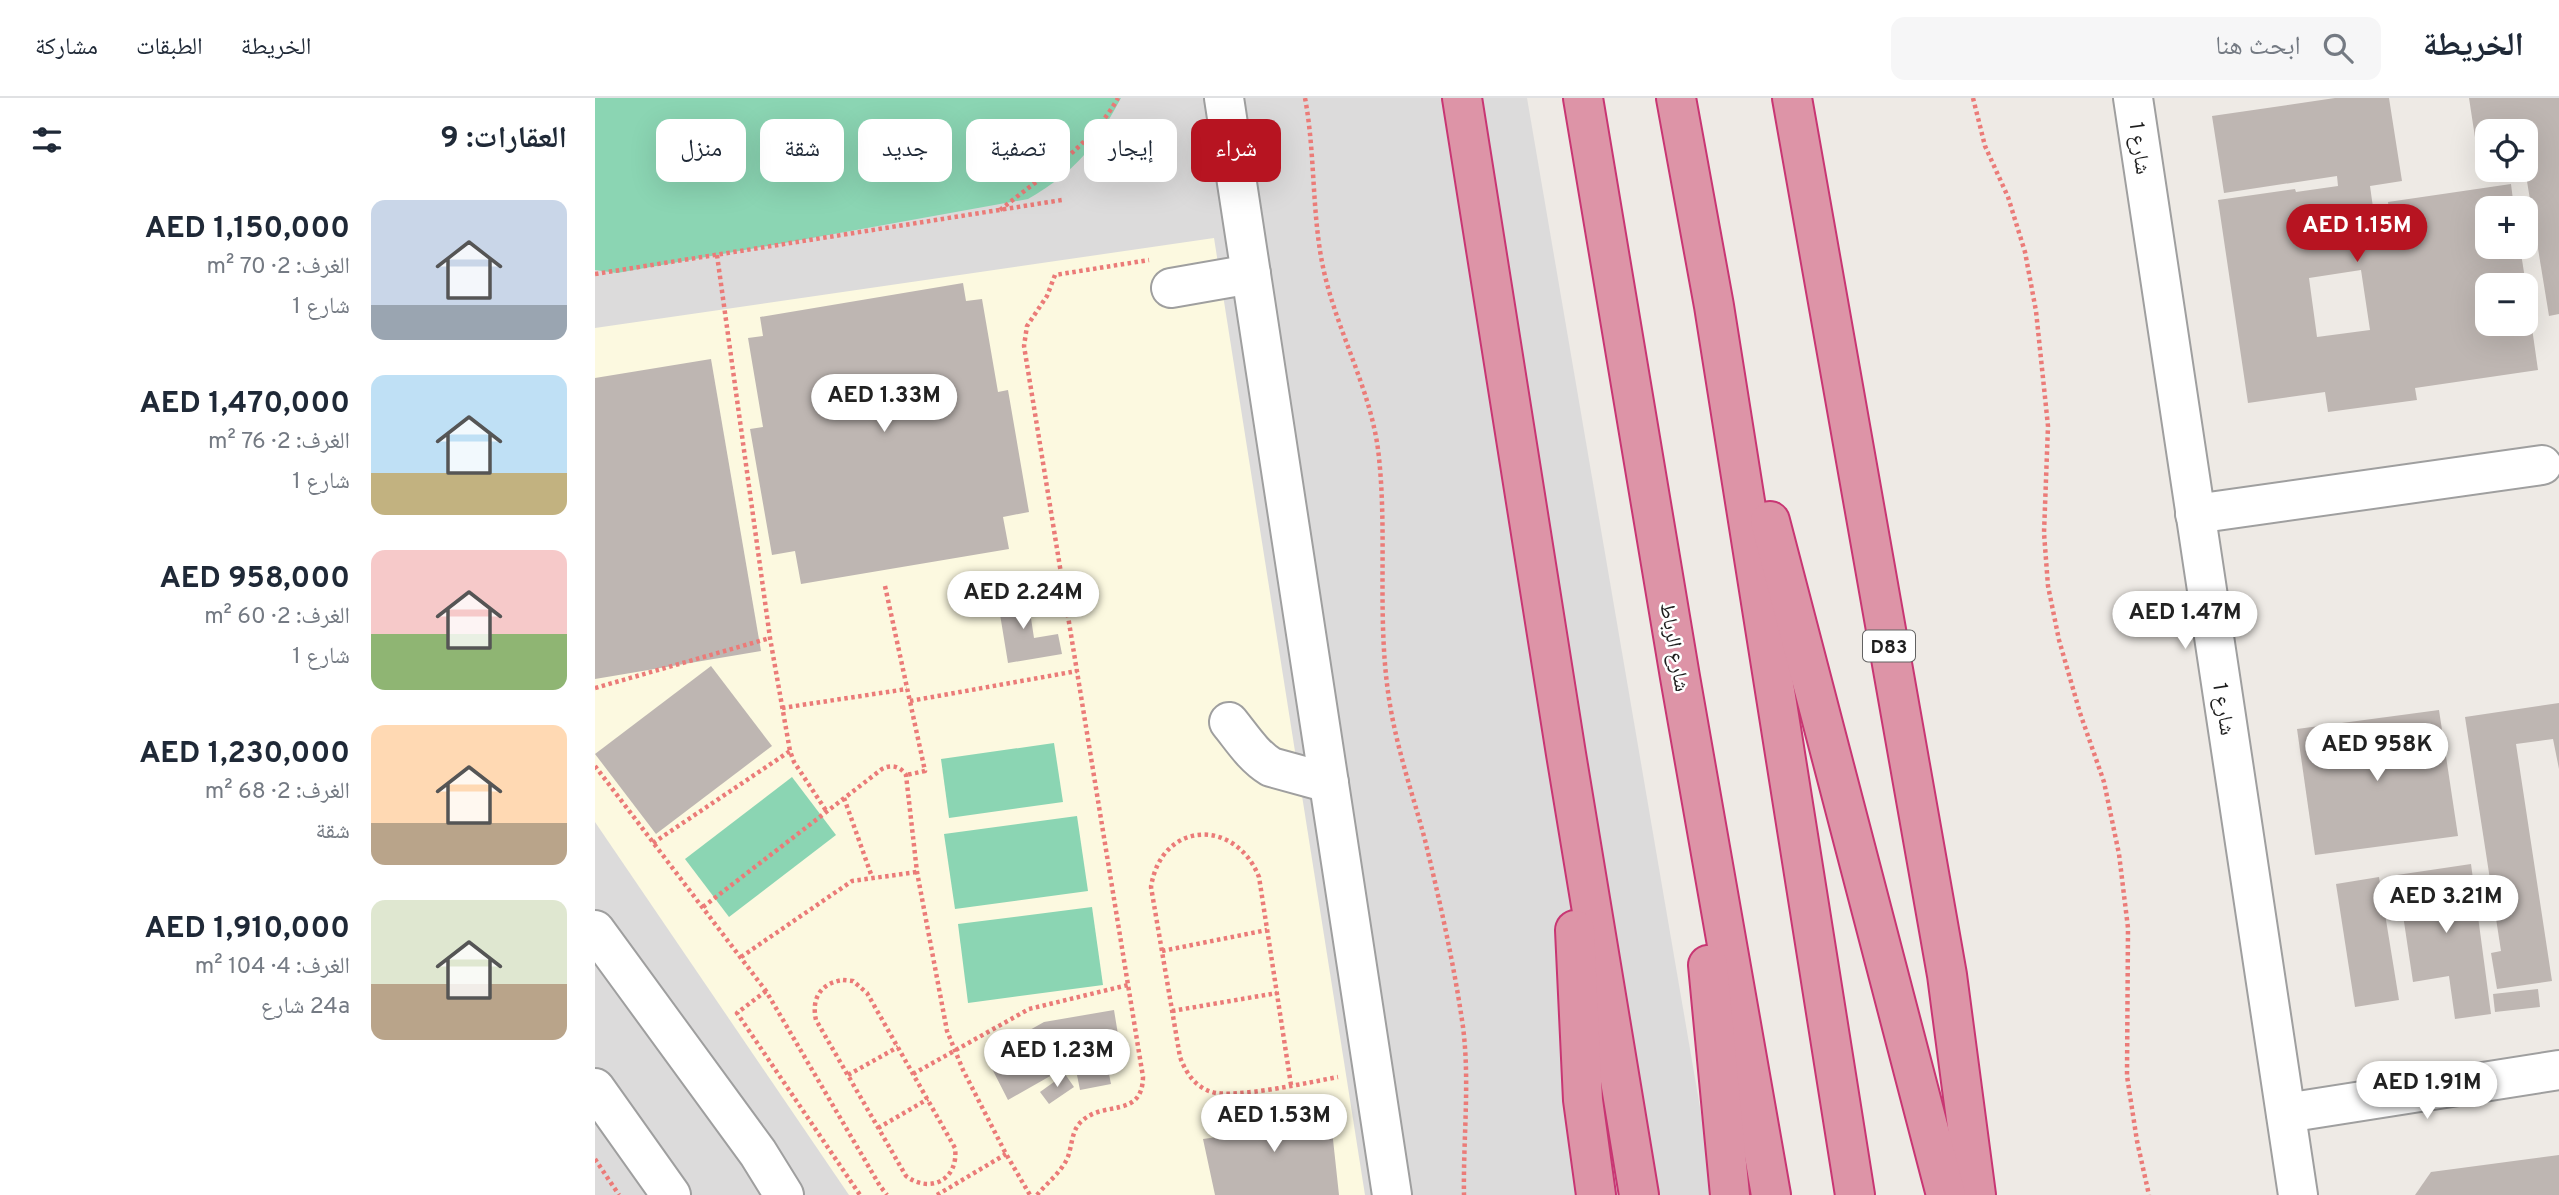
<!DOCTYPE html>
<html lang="ar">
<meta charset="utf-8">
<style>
:root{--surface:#fff;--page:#f6f6f7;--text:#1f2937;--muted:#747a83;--line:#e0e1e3;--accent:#b71421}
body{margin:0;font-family:Overpass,"Noto Naskh Arabic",sans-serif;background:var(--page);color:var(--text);direction:rtl;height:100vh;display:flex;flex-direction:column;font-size:26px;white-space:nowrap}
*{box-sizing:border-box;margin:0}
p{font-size:23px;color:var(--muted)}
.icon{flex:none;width:38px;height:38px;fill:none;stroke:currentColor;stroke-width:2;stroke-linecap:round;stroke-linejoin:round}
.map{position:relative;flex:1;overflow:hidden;direction:ltr}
.sheet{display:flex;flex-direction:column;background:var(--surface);width:595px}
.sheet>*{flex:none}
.guide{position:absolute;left:21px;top:21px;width:665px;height:63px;direction:rtl;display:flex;gap:14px}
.fabs{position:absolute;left:1880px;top:21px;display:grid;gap:14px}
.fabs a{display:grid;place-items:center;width:63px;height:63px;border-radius:14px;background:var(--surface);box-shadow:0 7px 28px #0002;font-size:35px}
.price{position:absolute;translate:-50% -60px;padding:0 16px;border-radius:24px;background:#fff;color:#222;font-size:23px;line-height:46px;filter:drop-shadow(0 2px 4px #0008)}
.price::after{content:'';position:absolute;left:50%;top:42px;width:21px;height:16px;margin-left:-10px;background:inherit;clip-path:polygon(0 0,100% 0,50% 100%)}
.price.current{background:var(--accent);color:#fff}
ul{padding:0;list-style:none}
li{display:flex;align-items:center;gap:21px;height:175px;padding:0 28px}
li span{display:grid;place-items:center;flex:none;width:196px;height:140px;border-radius:14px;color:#555}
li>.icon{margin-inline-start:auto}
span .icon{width:84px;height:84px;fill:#fffc;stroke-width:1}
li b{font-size:30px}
h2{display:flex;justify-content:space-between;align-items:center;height:84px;padding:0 28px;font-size:30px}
.chip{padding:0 24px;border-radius:14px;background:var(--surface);box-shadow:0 7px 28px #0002;font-size:24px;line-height:63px}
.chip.current{background:var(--accent);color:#fff}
header{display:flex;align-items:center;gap:42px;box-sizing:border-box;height:98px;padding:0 35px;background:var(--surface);border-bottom:2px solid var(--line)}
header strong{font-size:33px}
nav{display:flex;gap:38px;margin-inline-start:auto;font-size:24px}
.search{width:490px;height:63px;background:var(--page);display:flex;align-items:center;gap:18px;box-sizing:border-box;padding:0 24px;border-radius:14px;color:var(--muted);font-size:26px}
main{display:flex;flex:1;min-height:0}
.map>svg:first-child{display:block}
.residential{fill:#dcdbdb}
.education{fill:#fcf9e0}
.pitch{fill:#8bd5b3}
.building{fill:#beb6b2;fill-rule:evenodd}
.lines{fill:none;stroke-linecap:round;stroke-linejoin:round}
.minor-casing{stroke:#9f9f9f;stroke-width:42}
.highway-casing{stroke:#c83673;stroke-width:42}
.path{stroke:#eb7b78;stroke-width:4.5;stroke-dasharray:3.5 3.5;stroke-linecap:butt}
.minor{stroke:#fff;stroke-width:38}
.highway{stroke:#dd94a7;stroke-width:38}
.labels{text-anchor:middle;stroke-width:5;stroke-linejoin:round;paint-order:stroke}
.shield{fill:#fff;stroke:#626262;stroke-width:2}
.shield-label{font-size:19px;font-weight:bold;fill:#1e1e1e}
.street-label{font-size:21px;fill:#1e1e1e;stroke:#fff}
</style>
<header>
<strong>الخريطة</strong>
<div class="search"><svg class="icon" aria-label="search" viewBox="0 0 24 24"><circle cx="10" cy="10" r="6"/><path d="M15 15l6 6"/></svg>ابحث هنا</div>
<nav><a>الخريطة</a><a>الطبقات</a><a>مشاركة</a></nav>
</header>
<main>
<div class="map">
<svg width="1964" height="1097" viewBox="0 0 1964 1097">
<rect width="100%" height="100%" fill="#eeeae5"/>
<polygon class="residential" points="0,0 932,0 1120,1097 0,1097"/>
<polygon class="education" points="619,140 770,1097 254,1097 0,724 0,230"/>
<g class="pitch">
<path d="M0 0H526C499 50 482 72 433 101L22 175 0 172Z"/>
<polygon points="459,645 468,704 354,720 346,661"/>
<polygon points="197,679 241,737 134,819 90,761"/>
<polygon points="482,718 493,793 360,811 349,736"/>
<polygon points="497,809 508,887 373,905 363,826"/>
</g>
<g class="building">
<path d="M1740 0H1794L1807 83 1775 88 1782 138 1797 136 1793 104 1916 86 1919 110H1892V149H1925L1931 187H1892V226H1930L1932 195 1943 272 1820 290 1822 302 1733 314 1730 294 1653 305 1623 102 1700 91 1701 94 1743 88 1742 78 1629 95 1617 18ZM1766 172 1775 232 1722 239 1714 180Z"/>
<polygon points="1874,0 1964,0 1964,216 1954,218 1930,71 1930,33 1892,33 1892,57 1883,59"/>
<polygon points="368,185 371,203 387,201 403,294 413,292 434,414 408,419 414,451 206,486 200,453 177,457 155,331 168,329 153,240 168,238 165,219"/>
<polygon points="116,261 166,553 0,581 0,280"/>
<polygon points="432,494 439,540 463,536 467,556 413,565 402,498"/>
<polygon points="116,568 177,648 61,736 0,656"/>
<polygon points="1964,605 1964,671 1958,641 1921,646 1957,883 1902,891 1896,855 1906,853 1870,619"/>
<polygon points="1844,612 1863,738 1720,757 1702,631"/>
<polygon points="1876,766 1896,916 1860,921 1854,878 1818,884 1802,777"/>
<polygon points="1784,779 1804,902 1760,909 1741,786"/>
<polygon points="1943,891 1945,909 1900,914 1898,896"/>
<polygon points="519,912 527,961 464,973 413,1002 390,957 449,924"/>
<polygon points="513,971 516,986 485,992 482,977"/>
<polygon points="470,976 479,989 454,1006 445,994"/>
<polygon points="718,1004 720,1022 736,1023 744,1097 620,1097 608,1041 622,1039 622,1023"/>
<polygon points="1964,1057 1964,1097 1820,1097 1836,1074"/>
</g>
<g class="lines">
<g class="minor-casing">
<g id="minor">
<polyline points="629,0 797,1097"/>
<polyline points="1538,0 1703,1097"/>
<polyline points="576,190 656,176"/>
<polyline points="1600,416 1947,367"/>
<path d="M634 624C647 640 658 658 676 669L734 685"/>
<polyline points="0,832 163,1055 189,1097"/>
<polyline points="0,990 76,1097"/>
<polyline points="1691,1015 1964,972"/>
</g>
</g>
<g class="highway-casing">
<g id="highway">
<polyline points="867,0 971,656 1044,1097"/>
<polyline points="988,0 1085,579 1176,1097"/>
<polyline points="1081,0 1119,208 1260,1097"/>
<polyline points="1197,0 1352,877 1381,1097"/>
<polyline points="1175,423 1351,1097"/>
<polyline points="980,832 988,1002 1001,1097"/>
<polyline points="1113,867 1135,1097"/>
</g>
</g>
<g class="path">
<path d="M710 0C721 59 716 120 730 178 745 240 778 297 784 360 793 446 780 531 797 618 805 660 819 701 830 742 845 804 859 866 868 929 875 985 868 1041 869 1097"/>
<polyline points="1378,0 1390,48 1413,99 1430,154 1441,213 1453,328 1449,435 1453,488 1464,542 1485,615 1509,684 1524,756 1533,830 1532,978 1542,1043 1554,1097"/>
<path d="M405 112C447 78 496 48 523 0"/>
<polyline points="122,157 175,540 195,653 199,664 232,714"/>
<polyline points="0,176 467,102"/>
<polyline points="290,488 330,673 311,677"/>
<polyline points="0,590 175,540"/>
<polyline points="315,603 482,573"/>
<polyline points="187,610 312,591"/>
<polyline points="0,668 171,893 285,1088 292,1097"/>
<polyline points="249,700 277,779"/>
<polyline points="58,745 195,653"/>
<path d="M108 809 287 671C296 666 305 668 311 677L322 774 352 933 368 972 411 1056 435 1097"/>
<polyline points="567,853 672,832"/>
<polyline points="146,859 257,783 322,774"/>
<path d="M248 882 258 883 272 895 360 1050C364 1082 335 1096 311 1078L221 922C216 900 226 885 248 882Z"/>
<polyline points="171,893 142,915 265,1097"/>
<polyline points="577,913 682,895"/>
<polyline points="318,976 434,911 533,887"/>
<polyline points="253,977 303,949"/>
<path d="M696 987 664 779C640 719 566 723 556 789L585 959C591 975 600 989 617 994 639 1001 716 984 743 979"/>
<polyline points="283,1030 333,1001"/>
<polyline points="0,1061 24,1097"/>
<polyline points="342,1097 411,1056"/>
<path d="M442 1097C451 1086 464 1076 471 1063 478 1050 475 1033 487 1023 509 1002 547 1021 548 979L429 248 432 228 452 198 460 177 554 162"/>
</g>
<use href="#minor" class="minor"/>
<use href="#highway" class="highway"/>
</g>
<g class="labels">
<rect class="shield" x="1268" y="532.5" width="52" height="31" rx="5"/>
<g class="shield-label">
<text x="1294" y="555">D83</text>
</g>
<g class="street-label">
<text transform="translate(1545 50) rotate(82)" y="7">شارع 1</text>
<text transform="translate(1080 549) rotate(80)" y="7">شارع الرباط</text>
<text transform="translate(1629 611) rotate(81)" y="7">شارع 1</text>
</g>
</g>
</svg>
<div class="fabs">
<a><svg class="icon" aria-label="locate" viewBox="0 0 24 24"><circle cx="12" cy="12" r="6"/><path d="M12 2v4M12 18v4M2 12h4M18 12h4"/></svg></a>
<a>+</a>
<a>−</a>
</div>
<b class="price current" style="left:1762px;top:166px">AED 1.15M</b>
<b class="price" style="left:289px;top:336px">AED 1.33M</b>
<b class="price" style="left:428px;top:533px">AED 2.24M</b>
<b class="price" style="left:1590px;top:553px">AED 1.47M</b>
<b class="price" style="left:1782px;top:685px">AED 958K</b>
<b class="price" style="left:1851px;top:837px">AED 3.21M</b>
<b class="price" style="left:462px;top:991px">AED 1.23M</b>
<b class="price" style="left:1832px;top:1023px">AED 1.91M</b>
<b class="price" style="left:679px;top:1056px">AED 1.53M</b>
<div class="guide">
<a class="chip current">شراء</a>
<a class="chip">إيجار</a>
<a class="chip">تصفية</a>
<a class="chip">جديد</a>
<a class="chip">شقة</a>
<a class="chip">منزل</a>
</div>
</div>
<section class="sheet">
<h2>العقارات: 9<svg class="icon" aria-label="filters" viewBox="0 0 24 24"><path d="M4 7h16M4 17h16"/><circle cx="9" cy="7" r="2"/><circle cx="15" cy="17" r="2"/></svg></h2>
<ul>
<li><span style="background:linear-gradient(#c9d6e8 75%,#9aa5b1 0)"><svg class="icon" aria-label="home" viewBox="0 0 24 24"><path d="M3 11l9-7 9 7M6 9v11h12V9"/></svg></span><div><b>AED 1,150,000</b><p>الغرف: 2 · 70 m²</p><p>شارع 1</p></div></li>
<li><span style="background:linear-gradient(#bfe0f5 70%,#c2b280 0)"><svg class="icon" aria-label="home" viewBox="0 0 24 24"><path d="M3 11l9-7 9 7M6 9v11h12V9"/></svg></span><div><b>AED 1,470,000</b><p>الغرف: 2 · 76 m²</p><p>شارع 1</p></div></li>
<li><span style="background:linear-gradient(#f6c9c9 60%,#8fb573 0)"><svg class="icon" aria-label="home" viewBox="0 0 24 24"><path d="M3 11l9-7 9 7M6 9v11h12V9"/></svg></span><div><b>AED 958,000</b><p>الغرف: 2 · 60 m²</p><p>شارع 1</p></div></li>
<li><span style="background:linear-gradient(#ffd9b3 70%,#b9a48a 0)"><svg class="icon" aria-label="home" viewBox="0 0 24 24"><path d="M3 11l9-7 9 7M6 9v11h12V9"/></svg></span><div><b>AED 1,230,000</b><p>الغرف: 2 · 68 m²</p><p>شقة</p></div></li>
<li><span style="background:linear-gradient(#dfe7d0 60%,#b9a48a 0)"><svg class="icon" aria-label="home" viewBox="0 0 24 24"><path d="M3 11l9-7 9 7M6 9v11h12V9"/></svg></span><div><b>AED 1,910,000</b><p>الغرف: 4 · 104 m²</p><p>24a شارع</p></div></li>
</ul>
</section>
</main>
